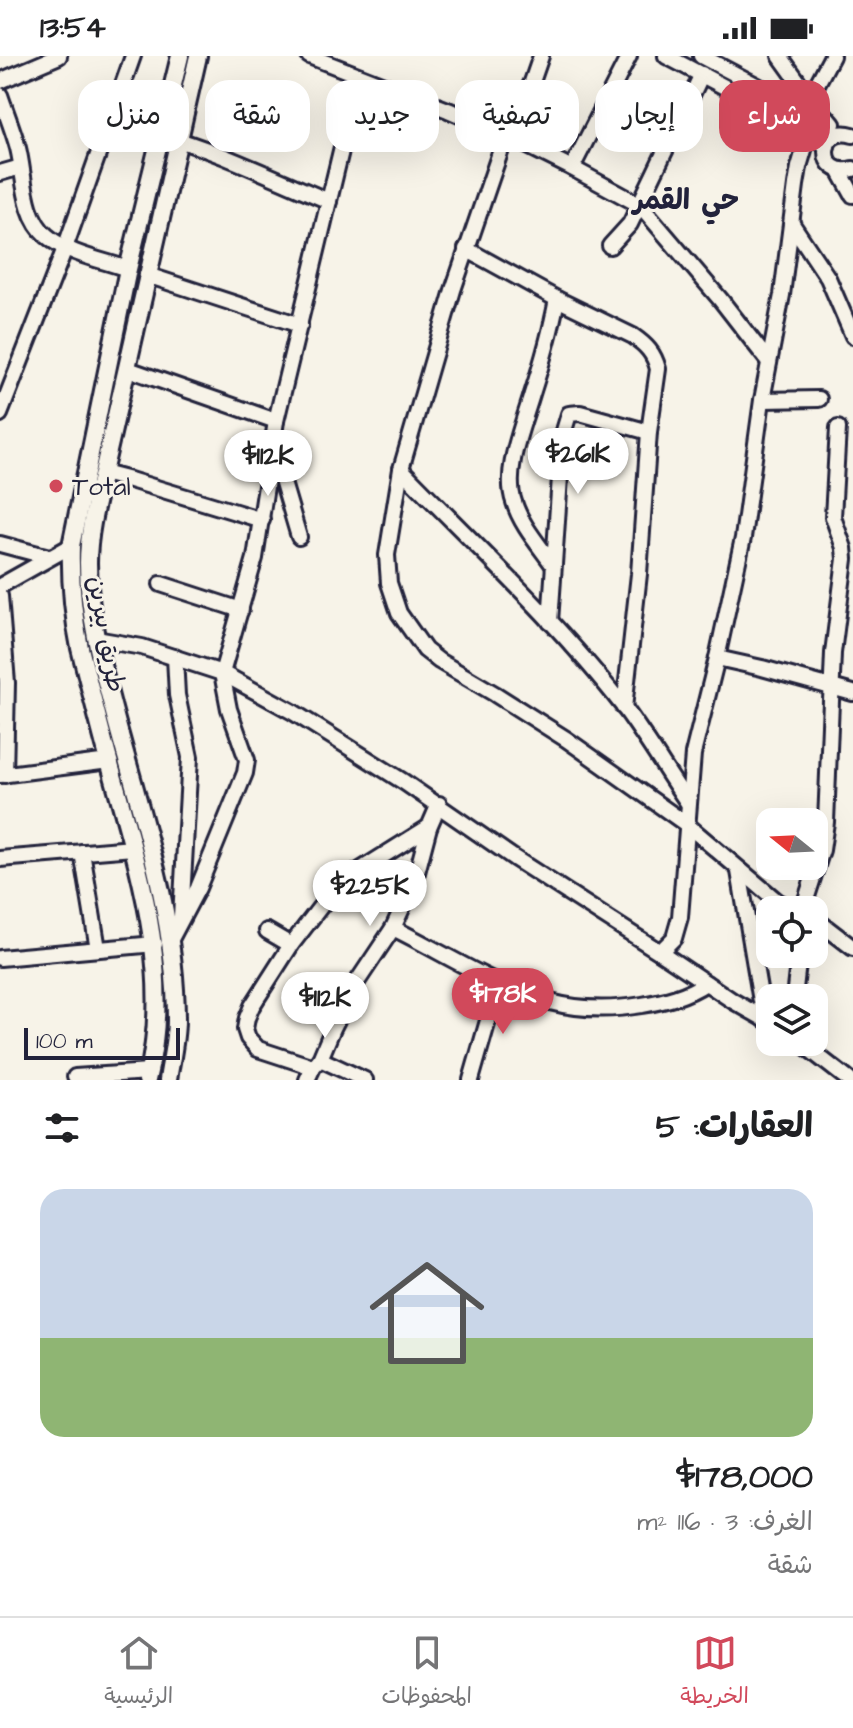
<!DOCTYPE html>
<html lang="ar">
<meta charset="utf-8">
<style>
:root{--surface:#fff;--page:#f6f6f6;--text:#202124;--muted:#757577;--line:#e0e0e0;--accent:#d1495b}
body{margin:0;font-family:"Architects Daughter","Playpen Sans Arabic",sans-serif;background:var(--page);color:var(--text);direction:rtl;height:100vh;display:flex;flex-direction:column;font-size:30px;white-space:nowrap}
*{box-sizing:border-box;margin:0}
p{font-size:26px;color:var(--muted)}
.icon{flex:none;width:44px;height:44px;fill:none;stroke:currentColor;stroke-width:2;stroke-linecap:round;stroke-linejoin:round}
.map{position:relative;height:1024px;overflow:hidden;direction:ltr}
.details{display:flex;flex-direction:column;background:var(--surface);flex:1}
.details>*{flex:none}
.top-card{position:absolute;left:24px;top:24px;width:806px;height:72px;direction:rtl;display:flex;gap:16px}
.needle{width:52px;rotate:288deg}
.tools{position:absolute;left:756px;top:752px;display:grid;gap:16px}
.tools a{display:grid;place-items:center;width:72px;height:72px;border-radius:16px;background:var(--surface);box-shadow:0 8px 32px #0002;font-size:40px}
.scale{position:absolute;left:24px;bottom:20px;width:156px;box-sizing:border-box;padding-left:8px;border:4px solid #22223b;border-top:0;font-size:22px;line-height:28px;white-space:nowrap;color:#22223b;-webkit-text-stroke:6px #f7f3e8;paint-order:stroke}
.price{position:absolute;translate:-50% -68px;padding:0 18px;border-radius:28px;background:#fff;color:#222;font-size:26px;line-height:52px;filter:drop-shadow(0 2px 4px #0008)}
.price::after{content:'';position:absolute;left:50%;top:48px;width:24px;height:18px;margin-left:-12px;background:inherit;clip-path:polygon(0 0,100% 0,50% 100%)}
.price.selected{background:var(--accent);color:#fff}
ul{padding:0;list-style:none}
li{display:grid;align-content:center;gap:16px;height:424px;padding:0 40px}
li+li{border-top:2px solid var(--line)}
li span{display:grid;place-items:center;height:248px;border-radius:24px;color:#555}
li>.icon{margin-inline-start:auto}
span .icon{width:144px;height:144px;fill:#fffc;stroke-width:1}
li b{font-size:34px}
h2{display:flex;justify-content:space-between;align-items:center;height:96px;padding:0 40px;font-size:34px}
.chip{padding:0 28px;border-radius:24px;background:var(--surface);box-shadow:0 8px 32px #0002;font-size:28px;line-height:72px}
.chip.selected{background:var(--accent);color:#fff}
.status{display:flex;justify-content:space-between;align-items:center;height:56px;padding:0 40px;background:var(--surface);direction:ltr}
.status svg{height:22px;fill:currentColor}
.menu{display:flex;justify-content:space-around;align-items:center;height:112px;border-top:2px solid var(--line);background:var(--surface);font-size:22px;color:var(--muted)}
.menu a{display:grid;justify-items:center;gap:4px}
.menu .selected{color:var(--accent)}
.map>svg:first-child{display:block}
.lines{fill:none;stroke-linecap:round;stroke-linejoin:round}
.minor-casing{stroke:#22223b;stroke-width:20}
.major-casing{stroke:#22223b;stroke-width:22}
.minor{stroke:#f7f3e8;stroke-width:14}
.major{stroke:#f7f3e8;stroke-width:16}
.poi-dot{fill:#d1495b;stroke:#f7f3e8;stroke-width:3}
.labels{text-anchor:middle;stroke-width:6;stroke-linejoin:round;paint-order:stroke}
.poi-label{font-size:26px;fill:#22223b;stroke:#f7f3e8;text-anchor:start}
.street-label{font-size:26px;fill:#22223b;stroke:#f7f3e8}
.neighbourhood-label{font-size:28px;font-weight:bold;fill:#22223b;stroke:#f7f3e8}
</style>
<div class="status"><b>13:54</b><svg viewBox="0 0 49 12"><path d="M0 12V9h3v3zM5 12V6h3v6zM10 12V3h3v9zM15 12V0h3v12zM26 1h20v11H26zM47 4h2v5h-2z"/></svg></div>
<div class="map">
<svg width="853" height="1024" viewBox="0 0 853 1024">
<rect width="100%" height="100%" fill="#f7f3e8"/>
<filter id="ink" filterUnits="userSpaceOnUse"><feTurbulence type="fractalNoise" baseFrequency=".0125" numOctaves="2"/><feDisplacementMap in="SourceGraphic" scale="16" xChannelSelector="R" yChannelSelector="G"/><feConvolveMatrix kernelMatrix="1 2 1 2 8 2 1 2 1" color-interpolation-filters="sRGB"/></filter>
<g filter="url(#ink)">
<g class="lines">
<g class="minor-casing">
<g id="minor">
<polyline points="309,0 448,54 506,79 572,112 640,149 720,243 769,306"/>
<polyline points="541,0 532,26 506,79 453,234 401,413 387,499 389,527 399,557 425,594 439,605 495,638 566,683 686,768 777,845 790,852 803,853 822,794 826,766 833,597 845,503 844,492 833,461 838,372"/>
<polyline points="666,0 783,62 827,90"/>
<polyline points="701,0 794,49 819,64 836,79"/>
<polyline points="780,0 808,39 833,68"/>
<polyline points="0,25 59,0"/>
<path d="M0 39C6 57 13 74 18 92 25 120 23 160 47 180 68 198 102 204 128 213"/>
<polyline points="808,39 816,30 832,0"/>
<path d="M161 79C217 94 275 123 329 145"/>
<path d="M853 79C817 68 817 123 853 113"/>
<polyline points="572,112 629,0"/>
<polyline points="839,114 853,139"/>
<polyline points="0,117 21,111"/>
<polyline points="792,168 828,222 853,280"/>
<polyline points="610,190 630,168 702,18"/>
<path d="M466 193 557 243 633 280C646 289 654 297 658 313L649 376 639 518 624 652"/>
<polyline points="147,219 300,269"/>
<polyline points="128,313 276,365"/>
<polyline points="762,344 819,343"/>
<polyline points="0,358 65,192 133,0"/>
<polyline points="274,396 299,481"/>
<path d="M401 413C476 490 557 565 623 650 646 681 666 715 688 747"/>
<polyline points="103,417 130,424 262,464"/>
<polyline points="0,488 49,501"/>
<path d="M553 509C539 489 521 469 514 446 503 415 523 369 532 338 542 307 551 275 557 243"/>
<polyline points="161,528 241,554"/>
<polyline points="0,530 71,490"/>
<polyline points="0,540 7,627 5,719"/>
<polyline points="550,566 563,378 569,358 580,357 649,376"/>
<polyline points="96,583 142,591 222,617 293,656 404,726 514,802 660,896 733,945 770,966"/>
<polyline points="175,601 177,639 190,701 181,861"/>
<polyline points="717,602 762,612 853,637"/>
<polyline points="0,719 109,705"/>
<polyline points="82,796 98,893"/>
<polyline points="0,803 133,792"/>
<polyline points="739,815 764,963"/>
<polyline points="814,862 853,892"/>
<path d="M393 872C442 896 497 932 550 946 580 954 612 954 642 949 666 945 686 940 706 927"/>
<polyline points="267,875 291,889"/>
<polyline points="171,883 198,832 245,717 247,704 229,653 222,617 255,502 276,365 359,20"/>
<polyline points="660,896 674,882 680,861 693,698 717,602 743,482 762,344 782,239 796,129 799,111 809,77"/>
<polyline points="0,902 155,888"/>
<polyline points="794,942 799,898"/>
<polyline points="800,986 849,1024"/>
<polyline points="320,1003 333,972 353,932 393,872 415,824 429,771 439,748"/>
<polyline points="313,1011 258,993 248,982 245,973 247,962 252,950 291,889 338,828 429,771"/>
<polyline points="75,1021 149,1016"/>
<polyline points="307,1024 313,1011 320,1003 365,1024"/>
<polyline points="471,1024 499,926"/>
</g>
</g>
<g class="major-casing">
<g id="major">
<path d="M147 1024C173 923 141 820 114 723 102 680 91 636 80 592 73 558 70 525 71 490L128 213 180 0"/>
<path d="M168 1024C171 1004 176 984 176 964 176 863 143 764 117 668 103 615 88 561 88 507 88 477 96 447 103 417L198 0"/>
</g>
</g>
<use href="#minor" class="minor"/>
<use href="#major" class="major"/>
</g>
</g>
<circle class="poi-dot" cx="56" cy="430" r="8"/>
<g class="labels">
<g class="poi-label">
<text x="72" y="439">Total</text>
</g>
<g class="street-label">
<text transform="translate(107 578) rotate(80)" y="9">طريق بيرين</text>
</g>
<g class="neighbourhood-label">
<text x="686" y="153">حي القمر</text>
</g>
</g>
</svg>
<div class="tools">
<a><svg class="needle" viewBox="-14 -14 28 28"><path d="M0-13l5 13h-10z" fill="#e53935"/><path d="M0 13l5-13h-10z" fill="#757577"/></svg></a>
<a><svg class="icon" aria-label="locate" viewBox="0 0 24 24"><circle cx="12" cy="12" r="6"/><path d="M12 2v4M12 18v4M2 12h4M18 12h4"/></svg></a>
<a><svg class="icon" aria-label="layers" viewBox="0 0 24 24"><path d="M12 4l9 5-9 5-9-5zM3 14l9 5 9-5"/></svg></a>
</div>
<div class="scale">100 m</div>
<b class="price" style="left:578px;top:440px">$261K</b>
<b class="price" style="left:268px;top:442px">$112K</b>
<b class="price" style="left:370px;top:872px">$225K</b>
<b class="price selected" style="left:503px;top:980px">$178K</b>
<b class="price" style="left:325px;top:984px">$112K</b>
<div class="top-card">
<a class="chip selected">شراء</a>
<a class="chip">إيجار</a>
<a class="chip">تصفية</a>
<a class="chip">جديد</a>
<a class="chip">شقة</a>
<a class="chip">منزل</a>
</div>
</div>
<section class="details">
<h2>العقارات: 5<svg class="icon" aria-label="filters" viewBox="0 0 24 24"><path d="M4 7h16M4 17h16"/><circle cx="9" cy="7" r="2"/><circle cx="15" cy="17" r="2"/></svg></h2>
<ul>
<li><span style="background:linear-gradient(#c9d6e8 60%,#8fb573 0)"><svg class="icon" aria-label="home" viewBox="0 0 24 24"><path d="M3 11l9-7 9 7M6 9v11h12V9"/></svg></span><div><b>$178,000</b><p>الغرف: 3 · 116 m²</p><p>شقة</p></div></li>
</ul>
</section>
<nav class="menu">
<a class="selected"><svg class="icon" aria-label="map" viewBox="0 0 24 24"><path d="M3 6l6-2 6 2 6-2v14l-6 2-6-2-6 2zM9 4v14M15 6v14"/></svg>الخريطة</a>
<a><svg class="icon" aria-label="saved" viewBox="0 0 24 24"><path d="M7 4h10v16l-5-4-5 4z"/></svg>المحفوظات</a>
<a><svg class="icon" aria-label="home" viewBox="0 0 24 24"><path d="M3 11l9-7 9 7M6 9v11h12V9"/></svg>الرئيسية</a>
</nav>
